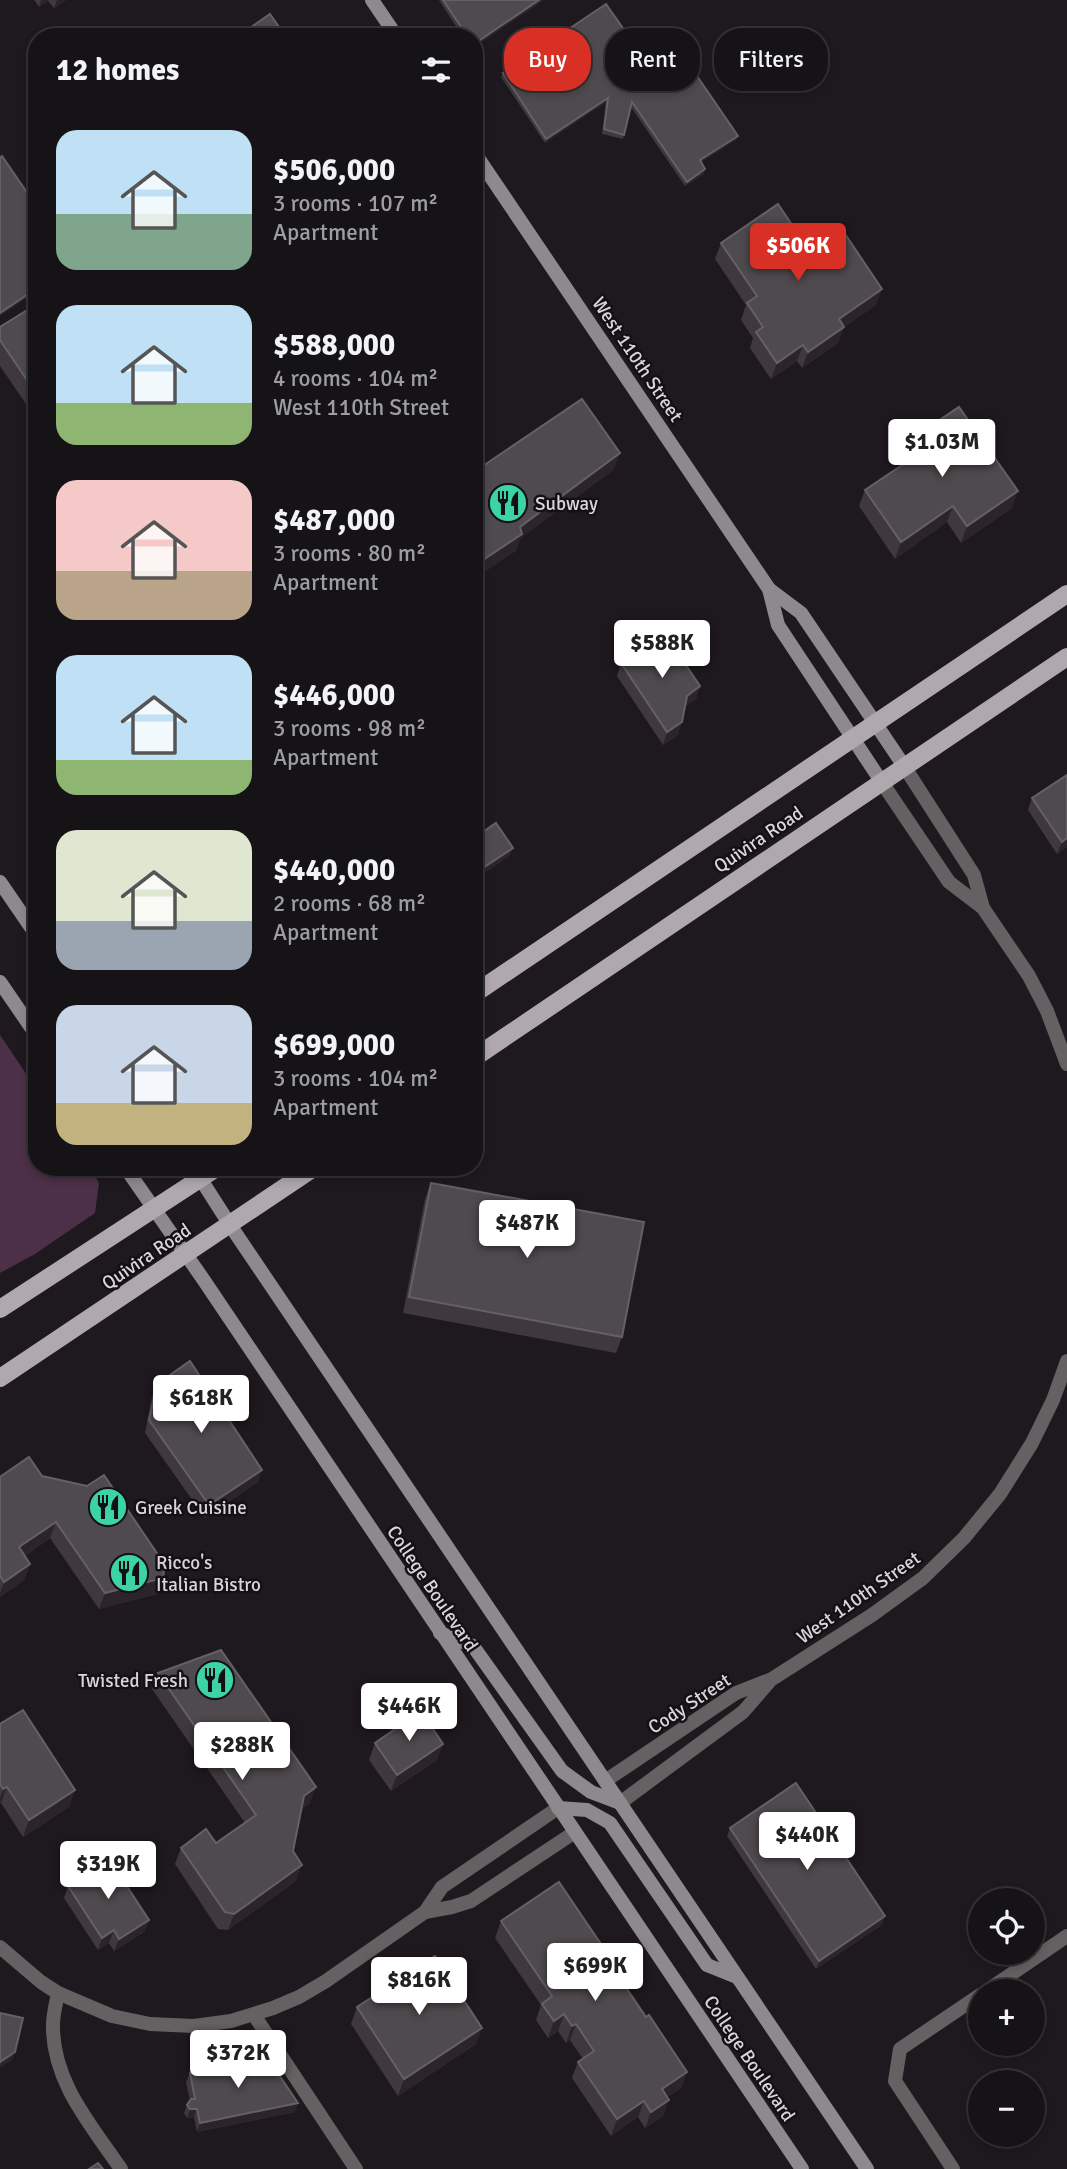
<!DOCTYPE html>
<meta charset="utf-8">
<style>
:root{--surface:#161316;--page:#1f1c1f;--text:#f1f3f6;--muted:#9e9ea1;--line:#353235;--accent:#d93025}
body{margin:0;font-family:Signika,sans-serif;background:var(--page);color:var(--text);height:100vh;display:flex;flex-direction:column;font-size:26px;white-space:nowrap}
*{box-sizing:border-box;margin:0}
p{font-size:23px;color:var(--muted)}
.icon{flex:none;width:38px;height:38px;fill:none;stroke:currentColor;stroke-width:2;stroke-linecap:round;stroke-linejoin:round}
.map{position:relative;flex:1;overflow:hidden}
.details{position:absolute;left:28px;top:28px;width:455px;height:1148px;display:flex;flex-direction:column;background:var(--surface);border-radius:28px;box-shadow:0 4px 10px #0003,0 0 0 2px var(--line)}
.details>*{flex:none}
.banner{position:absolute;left:504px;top:28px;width:457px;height:63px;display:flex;gap:14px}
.controls{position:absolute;left:968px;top:1888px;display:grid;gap:14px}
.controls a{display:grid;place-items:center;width:77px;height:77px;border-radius:50%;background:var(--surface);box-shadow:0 4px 10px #0003,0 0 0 2px var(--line);font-size:35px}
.price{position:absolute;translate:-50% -60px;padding:0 16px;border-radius:7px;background:#fff;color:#222;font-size:23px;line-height:46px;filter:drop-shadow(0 2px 4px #0008)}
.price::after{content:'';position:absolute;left:50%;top:42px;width:21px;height:16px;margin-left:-10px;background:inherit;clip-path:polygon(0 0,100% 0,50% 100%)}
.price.selected{background:var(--accent);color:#fff}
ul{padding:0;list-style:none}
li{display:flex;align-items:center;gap:21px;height:175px;padding:0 28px}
li span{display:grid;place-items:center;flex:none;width:196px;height:140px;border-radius:21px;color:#555}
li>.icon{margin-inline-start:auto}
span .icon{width:84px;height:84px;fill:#fffc;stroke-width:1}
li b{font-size:30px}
h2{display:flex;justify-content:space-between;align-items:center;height:84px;padding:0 28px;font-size:30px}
.chip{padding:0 24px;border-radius:28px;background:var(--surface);box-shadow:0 4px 10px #0003,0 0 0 2px var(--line);font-size:24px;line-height:63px}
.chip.selected{background:var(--accent);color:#fff}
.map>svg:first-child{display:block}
.green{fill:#4c3048}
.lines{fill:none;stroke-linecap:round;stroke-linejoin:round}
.street{stroke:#646163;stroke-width:14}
.secondary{stroke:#8e898d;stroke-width:14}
.primary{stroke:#afa9ae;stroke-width:18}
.wall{fill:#3f393e}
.shaded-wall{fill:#2b252a}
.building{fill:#4f4a4e;stroke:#656064;stroke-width:2}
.labels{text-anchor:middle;stroke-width:5;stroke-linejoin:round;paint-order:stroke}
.street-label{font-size:19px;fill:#d9d6d9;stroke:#151014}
.poi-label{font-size:19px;fill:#d9d6d9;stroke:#151014;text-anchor:start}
</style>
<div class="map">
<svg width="1067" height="2169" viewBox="0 0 1067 2169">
<rect width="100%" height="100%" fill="#1e191e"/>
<polygon class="green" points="0,1035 37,1090 37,1167 89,1167 99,1183 95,1213 35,1254 0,1273"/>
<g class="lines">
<g class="street">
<polyline points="904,766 974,875 983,908"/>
<polyline points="881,781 949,882 983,908 1029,976 1047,1011 1067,1064"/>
<polyline points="605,1781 736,1693 772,1679 872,1615 923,1578 964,1538 1000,1494 1032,1443 1053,1400 1067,1361"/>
<polyline points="620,1803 743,1712 769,1682"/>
<polyline points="425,1912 452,1907 471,1901 575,1832"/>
<path d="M0 1947 41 1982 58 1993C56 2003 53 2015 53 2025 52 2081 91 2125 121 2169"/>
<polyline points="985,1992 1067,1936"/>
<polyline points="58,1993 112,2016 150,2024 194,2026 231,2021 273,2008 299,1997 326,1981 425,1912 442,1887 558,1808"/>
<polyline points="254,2015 356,2169"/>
<polyline points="953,2169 895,2081 900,2049 980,1995"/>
</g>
<g class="secondary">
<polyline points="372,0 397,37"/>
<polyline points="474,152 769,589 801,613 904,766"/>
<polyline points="769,589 778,625 881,781"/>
<polyline points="0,882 37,936"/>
<polyline points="0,982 37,1036"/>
<polyline points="125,1167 203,1279 802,2169"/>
<polyline points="193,1167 230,1225 867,2169"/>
<polyline points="440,1633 473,1646 562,1771 591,1792 620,1803"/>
<polyline points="558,1808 587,1810 610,1823 707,1965 737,1977"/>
</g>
<g class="primary">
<polyline points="474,994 1067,594"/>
<polyline points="474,1058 1067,657"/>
<polyline points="0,1309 218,1167"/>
<polyline points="0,1378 315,1167"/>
</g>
</g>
<g class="wall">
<polygon points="34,0 66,0 54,8 48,1 39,7"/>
<polygon points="439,0 544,0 474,47 474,37 463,37"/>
<polygon points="654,72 738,136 736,140 701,162 704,174 685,186 631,107 623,139 602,134 606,102 545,143 501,77 503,73"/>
<polygon points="721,243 813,256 876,305 844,327 838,343 802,368 797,361 771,379 750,348 753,338 741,320 746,305 715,259"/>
<polygon points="37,304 37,420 0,366 0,327"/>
<polygon points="907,442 1012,508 961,543 947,522 895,559 859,506 865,490 905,463 901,459"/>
<polygon points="621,663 700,686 696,699 685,706 678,735 663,745 617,676"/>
<polygon points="1032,798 1067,847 1057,854 1028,810"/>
<polygon points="431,1183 622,1337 616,1353 403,1313 425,1199"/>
<polygon points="157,1384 258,1482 205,1518 145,1433 152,1396"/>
<polygon points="42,1476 87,1486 163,1578 157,1594 99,1609 50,1538 25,1556 30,1564 24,1580 0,1597 0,1477"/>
<polygon points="158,1673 310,1803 301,1810 293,1851 296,1881 228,1930 218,1929 175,1864 181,1848 216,1843 245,1823 152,1689"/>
<polygon points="0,1724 75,1790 69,1807 23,1837 1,1803 0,1804"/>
<polygon points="375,1743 437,1760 391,1791 369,1760"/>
<polygon points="730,1828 882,1925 816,1969 727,1836"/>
<polygon points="68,1886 149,1920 144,1932 114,1951 109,1943 98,1950 64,1898"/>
<polygon points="501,1921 630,1987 628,1991 646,2017 687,2072 681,2088 667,2097 663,2116 645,2128 638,2117 611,2136 572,2078 578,2062 583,2059 570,2040 566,2043 558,2031 548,2038 536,2020 541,2005 495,1938"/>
<polygon points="357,2007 476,2044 398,2096 351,2024"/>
<polygon points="190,2073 295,2112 197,2132 194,2117 187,2118 184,2113 187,2105 190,2100 186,2082"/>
</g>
<g class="shaded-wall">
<polygon points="41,0 49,0 39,7"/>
<polygon points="57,0 66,0 54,8"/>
<polygon points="539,0 544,0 474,47 474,44"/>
<polygon points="608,98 606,102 545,143 546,139"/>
<polygon points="738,136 736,140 698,164 700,160"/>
<polygon points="705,169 704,174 685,186 687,182"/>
<polygon points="37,288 37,291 0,316 0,313"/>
<polygon points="882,289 876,305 844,327 838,343 802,368 808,352 839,319"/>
<polygon points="803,345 797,361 771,379 777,363"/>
<polygon points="620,453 614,470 521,538 516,551 474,579 474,566 520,527"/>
<polygon points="1018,491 1012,508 961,543 967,526"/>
<polygon points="953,506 947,522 895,559 901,542"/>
<polygon points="700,686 696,699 682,708 687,696"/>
<polygon points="682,722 678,735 663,745 667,732"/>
<polygon points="1067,838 1067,847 1057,854 1062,842"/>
<polygon points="513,848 510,856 474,880 474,874"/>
<polygon points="262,1470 258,1482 205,1518 209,1505"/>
<polygon points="56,1522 50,1538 13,1564 19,1547"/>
<polygon points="30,1564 24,1580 0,1597 0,1593 4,1582"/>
<polygon points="163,1578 157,1594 99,1609 105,1593"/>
<polygon points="443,1744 437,1760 391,1791 397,1775"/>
<polygon points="7,1787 1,1803 0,1804 0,1798 3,1789"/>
<polygon points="316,1787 310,1803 298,1813 304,1796"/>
<polygon points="75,1790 69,1807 23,1837 29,1820"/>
<polygon points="302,1865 296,1881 228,1930 234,1914"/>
<polygon points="885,1916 882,1925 816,1969 819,1961"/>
<polygon points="149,1920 144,1932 114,1951 119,1939"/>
<polygon points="114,1930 109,1943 98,1950 102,1938"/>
<polygon points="564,2014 558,2031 548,2038 554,2021"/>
<polygon points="576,2024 570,2040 566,2043 572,2026"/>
<polygon points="482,2028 476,2044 398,2096 404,2079"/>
<polygon points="15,2052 12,2060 0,2068 0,2062"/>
<polygon points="687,2072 681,2088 656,2105 662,2089"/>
<polygon points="669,2100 663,2116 645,2128 651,2112"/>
<polygon points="644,2101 638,2117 611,2136 617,2119"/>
<polygon points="298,2103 295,2112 197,2132 200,2123"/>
<polygon points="190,2109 197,2109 194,2117 187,2118"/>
</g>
<g class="building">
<polygon points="443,0 539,0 474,44 474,37 468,37"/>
<polygon points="606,4 654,72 682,54 738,136 700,160 705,169 687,182 632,102 624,135 604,129 608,98 546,139 503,73"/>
<polygon points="270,14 286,37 237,37"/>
<polygon points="2,156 37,207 37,288 0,313 0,158"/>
<polygon points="778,204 813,256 845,234 882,289 839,319 844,327 808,352 803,345 777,363 756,332 763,327 747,303 757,296 721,243"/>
<polygon points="37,304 37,395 0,340 0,327"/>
<polygon points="582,399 620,453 520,527 522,534 474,566 474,472"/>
<polygon points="959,407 1018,491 967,526 953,506 901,542 865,490 917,455 907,442"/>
<polygon points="665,634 700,686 687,696 682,722 667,732 621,663"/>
<polygon points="1067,775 1067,838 1062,842 1032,798"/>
<polygon points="496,823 513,848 474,874 474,838"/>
<polygon points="431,1183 644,1222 622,1337 409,1297"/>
<polygon points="190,1361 262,1470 209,1505 149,1420 157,1384"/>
<polygon points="29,1457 42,1476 87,1486 104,1475 165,1565 163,1578 105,1593 56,1522 19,1547 30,1564 4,1582 0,1576 0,1477"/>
<polygon points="221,1650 316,1787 304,1796 293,1851 302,1865 234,1914 225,1912 181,1848 206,1829 216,1843 256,1815 158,1673"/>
<polygon points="23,1710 75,1790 29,1820 7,1787 3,1789 0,1784 0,1724"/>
<polygon points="421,1711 443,1744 397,1775 375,1743"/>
<polygon points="796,1783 885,1916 819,1961 730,1828"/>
<polygon points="109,1859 149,1920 119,1939 114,1930 102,1938 68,1886"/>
<polygon points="559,1882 630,1987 627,1989 646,2017 649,2015 687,2072 662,2089 669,2100 651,2112 644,2101 617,2119 578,2062 594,2051 576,2024 572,2026 564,2014 554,2021 542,2004 552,1996 501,1921"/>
<polygon points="435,1956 482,2028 404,2079 357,2007"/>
<polygon points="0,2013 23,2018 15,2052 0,2062"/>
<polygon points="267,2057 298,2103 200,2123 197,2109 190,2109 187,2105 191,2099 195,2099 190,2073"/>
<polygon points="98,2163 103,2169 89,2169"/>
</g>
<defs>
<g id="restaurant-disc" transform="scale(2.0125)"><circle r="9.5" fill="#3cd4a4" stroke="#151014"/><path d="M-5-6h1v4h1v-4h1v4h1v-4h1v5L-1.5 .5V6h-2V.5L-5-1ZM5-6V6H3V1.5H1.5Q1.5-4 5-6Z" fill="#111"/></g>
</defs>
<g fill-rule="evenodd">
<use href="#restaurant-disc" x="508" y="503"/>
<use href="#restaurant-disc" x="108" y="1507"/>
<use href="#restaurant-disc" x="129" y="1573"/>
<use href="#restaurant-disc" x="215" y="1680"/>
</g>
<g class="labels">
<g class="street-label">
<text transform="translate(638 359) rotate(56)" y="7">West 110th Street</text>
<text transform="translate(758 839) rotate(-34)" y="7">Quivira Road</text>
<text transform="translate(146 1256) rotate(-34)" y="7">Quivira Road</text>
<text transform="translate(433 1588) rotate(56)" y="7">College Boulevard</text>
<text transform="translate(858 1597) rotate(-35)" y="7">West 110th Street</text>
<text transform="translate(689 1703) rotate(-33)" y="7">Cody Street</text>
<text transform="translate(750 2058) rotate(56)" y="7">College Boulevard</text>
</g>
<g class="poi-label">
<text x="535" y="510">Subway</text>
<text x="135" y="1514">Greek Cuisine</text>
<text x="156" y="1569">Ricco's<tspan x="156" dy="22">Italian Bistro</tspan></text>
<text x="188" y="1687" text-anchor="end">Twisted Fresh</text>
</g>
</g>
</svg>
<div class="controls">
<a><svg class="icon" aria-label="locate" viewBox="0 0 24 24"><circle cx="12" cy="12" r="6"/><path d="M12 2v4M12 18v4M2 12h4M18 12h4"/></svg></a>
<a>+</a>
<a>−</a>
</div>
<b class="price selected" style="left:798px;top:283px">$506K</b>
<b class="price" style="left:942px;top:479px">$1.03M</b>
<b class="price" style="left:662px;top:680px">$588K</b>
<b class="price" style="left:527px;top:1260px">$487K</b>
<b class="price" style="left:201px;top:1435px">$618K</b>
<b class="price" style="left:409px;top:1743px">$446K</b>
<b class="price" style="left:242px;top:1782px">$288K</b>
<b class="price" style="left:807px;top:1872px">$440K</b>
<b class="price" style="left:108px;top:1901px">$319K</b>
<b class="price" style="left:595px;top:2003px">$699K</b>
<b class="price" style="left:419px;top:2017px">$816K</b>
<b class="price" style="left:238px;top:2090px">$372K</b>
<div class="banner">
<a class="chip selected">Buy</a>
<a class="chip">Rent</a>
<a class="chip">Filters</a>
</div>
<section class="details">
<h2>12 homes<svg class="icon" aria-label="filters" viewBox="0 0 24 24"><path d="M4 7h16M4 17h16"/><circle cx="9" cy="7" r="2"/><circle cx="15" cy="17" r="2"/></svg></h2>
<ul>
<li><span style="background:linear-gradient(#bfe0f5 60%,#7fa58c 0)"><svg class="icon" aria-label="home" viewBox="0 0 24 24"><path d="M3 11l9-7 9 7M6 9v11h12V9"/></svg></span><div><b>$506,000</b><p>3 rooms · 107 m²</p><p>Apartment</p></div></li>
<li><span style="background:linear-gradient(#bfe0f5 70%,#8fb573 0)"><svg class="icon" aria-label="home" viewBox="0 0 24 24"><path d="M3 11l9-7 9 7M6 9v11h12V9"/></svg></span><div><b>$588,000</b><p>4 rooms · 104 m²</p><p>West 110th Street</p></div></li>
<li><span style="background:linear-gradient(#f6c9c9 65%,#b9a48a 0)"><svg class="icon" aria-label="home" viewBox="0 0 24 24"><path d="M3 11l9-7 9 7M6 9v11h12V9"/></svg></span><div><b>$487,000</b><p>3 rooms · 80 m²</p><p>Apartment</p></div></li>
<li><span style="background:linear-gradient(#bfe0f5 75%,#8fb573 0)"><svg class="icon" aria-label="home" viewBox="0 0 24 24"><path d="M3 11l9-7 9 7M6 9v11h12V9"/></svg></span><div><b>$446,000</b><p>3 rooms · 98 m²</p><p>Apartment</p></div></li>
<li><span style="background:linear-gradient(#dfe7d0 65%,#9aa5b1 0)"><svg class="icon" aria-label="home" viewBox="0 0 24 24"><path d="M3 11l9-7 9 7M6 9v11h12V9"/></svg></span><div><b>$440,000</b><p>2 rooms · 68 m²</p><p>Apartment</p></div></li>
<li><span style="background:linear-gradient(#c9d6e8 70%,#c2b280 0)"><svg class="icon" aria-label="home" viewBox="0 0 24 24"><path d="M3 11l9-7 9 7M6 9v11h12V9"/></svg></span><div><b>$699,000</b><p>3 rooms · 104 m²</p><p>Apartment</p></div></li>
</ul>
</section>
</div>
